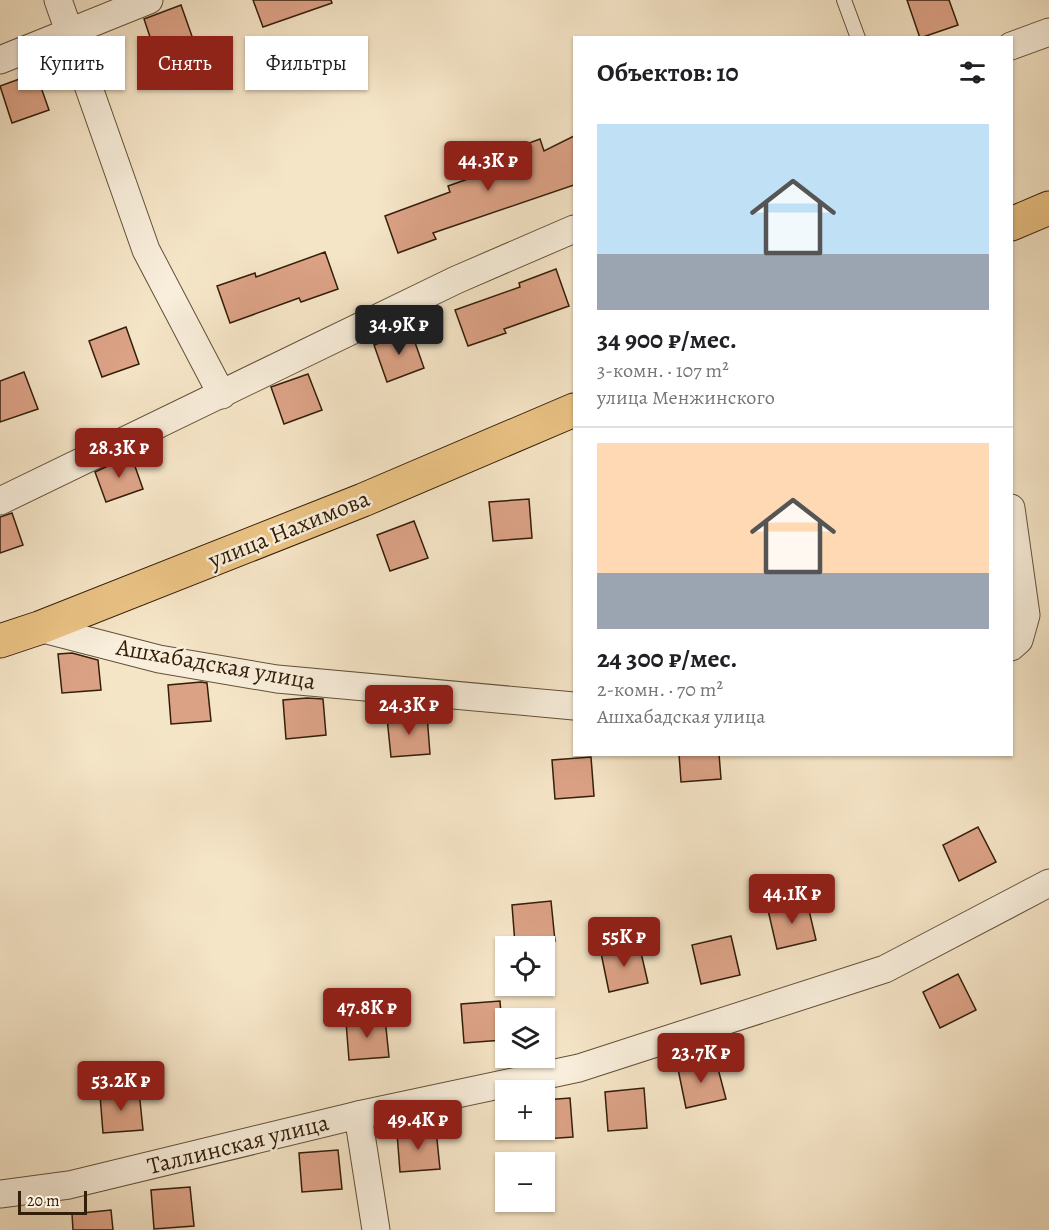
<!DOCTYPE html>
<html lang="ru">
<meta charset="utf-8">
<style>
:root{--surface:#fff;--page:#f6f6f6;--text:#202124;--muted:#757577;--line:#e0e0e0;--accent:#8f2418}
body{margin:0;font-family:Alegreya,serif;background:var(--page);color:var(--text);height:100vh;display:flex;flex-direction:column;font-size:22px;white-space:nowrap}
*{box-sizing:border-box;margin:0}
p{font-size:20px;color:var(--muted)}
.icon{flex:none;width:33px;height:33px;fill:none;stroke:currentColor;stroke-width:2;stroke-linecap:round;stroke-linejoin:round}
.map{position:relative;flex:1;overflow:hidden}
.side{position:absolute;left:573px;top:36px;width:440px;height:720px;display:flex;flex-direction:column;background:var(--surface);border-radius:0px;box-shadow:0 2px 4px #0004}
.side>*{flex:none}
.guide{position:absolute;left:18px;top:36px;width:465px;height:54px;display:flex;gap:12px}
.fabs{position:absolute;left:495px;top:936px;display:grid;gap:12px}
.fabs a{display:grid;place-items:center;width:60px;height:60px;border-radius:0px;background:var(--surface);box-shadow:0 2px 4px #0004;font-size:30px}
.scale{position:absolute;left:18px;bottom:15px;width:69px;box-sizing:border-box;padding-left:6px;border:3px solid #331e08;border-top:0;font-size:16px;line-height:21px;white-space:nowrap;color:#331e08;-webkit-text-stroke:4px #f8eedb;paint-order:stroke}
.price{position:absolute;translate:-50% -51px;padding:0 14px;border-radius:6px;background:var(--accent);color:#fff;font-size:20px;line-height:39px;filter:drop-shadow(0 2px 3px #0008)}
.price::after{content:'';position:absolute;left:50%;top:36px;width:18px;height:14px;margin-left:-9px;background:inherit;clip-path:polygon(0 0,100% 0,50% 100%)}
.price.active{background:#222;color:#fff}
ul{padding:0;list-style:none}
li{display:grid;align-content:center;gap:12px;height:318px;padding:0 24px}
li+li{border-top:2px solid var(--line)}
li span{display:grid;place-items:center;height:186px;border-radius:0px;color:#555}
li>.icon{margin-inline-start:auto}
span .icon{width:108px;height:108px;fill:#fffc;stroke-width:1}
li b{font-size:26px}
h2{display:flex;justify-content:space-between;align-items:center;height:72px;padding:0 24px;font-size:26px}
.chip{padding:0 21px;border-radius:0px;background:var(--surface);box-shadow:0 2px 4px #0004;font-size:21px;line-height:54px}
.chip.active{background:var(--accent);color:#fff}
.map>svg:first-child{display:block}
.building{fill:#dca286;stroke:#331e08;stroke-width:1.5}
.lines{fill:none;stroke-linecap:round;stroke-linejoin:round}
.service-casing{stroke:#645038;stroke-width:16}
.minor-casing{stroke:#645038;stroke-width:29}
.primary-casing{stroke:#331e08;stroke-width:35}
.service{stroke:#f8eedb;stroke-width:14}
.minor{stroke:#f8eedb;stroke-width:27}
.primary{stroke:#eac284;stroke-width:33}
.labels{text-anchor:middle;stroke-width:5;stroke-linejoin:round;paint-order:stroke}
.street-label{font-size:24px;fill:#331e08;stroke:#f8eedb}
</style>
<div class="map">
<svg width="1049" height="1230" viewBox="0 0 1049 1230">
<rect width="100%" height="100%" fill="#f5e5c7"/>
<filter id="stains"><feTurbulence type="fractalNoise" baseFrequency=".00333" numOctaves="4"/><feColorMatrix values="0 0 0 0 .2 0 0 0 0 .09 0 0 0 0 .02 0 0 0 .5 -.17"/></filter>
<radialGradient id="worn" r=".72"><stop offset=".6" stop-color="#630" stop-opacity="0"/><stop offset="1" stop-color="#630" stop-opacity=".3"/></radialGradient>
<g class="building">
<polygon points="253,0 331,0 332,3 263,27"/>
<polygon points="907,0 949,0 958,25 920,38"/>
<polygon points="181,5 194,42 156,55 144,19"/>
<polygon points="36,73 49,110 12,123 0,86"/>
<polygon points="574,136 574,185 433,233 436,239 398,253 385,216 450,192 448,186 502,167 497,155 540,139 544,151"/>
<polygon points="325,252 338,289 301,302 299,298 230,323 217,286 255,273 256,277"/>
<polygon points="556,269 569,306 504,329 506,333 468,346 455,310 520,287 519,283"/>
<polygon points="126,327 139,364 102,377 89,341"/>
<polygon points="411,331 424,368 387,382 374,345"/>
<polygon points="24,372 38,409 0,422 0,381"/>
<polygon points="308,374 322,410 284,424 271,387"/>
<polygon points="131,455 143,489 106,502 95,472"/>
<polygon points="529,499 532,538 493,541 489,502"/>
<polygon points="12,513 23,545 0,553 0,517"/>
<polygon points="414,521 428,558 390,571 377,535"/>
<polygon points="72,653 98,660 101,690 62,693 58,654"/>
<polygon points="201,682 207,683 211,721 171,724 168,685"/>
<polygon points="307,698 323,699 326,735 286,739 283,700"/>
<polygon points="427,715 430,754 391,757 387,718"/>
<polygon points="679,754 719,754 721,779 681,782"/>
<polygon points="591,757 594,796 555,799 552,760"/>
<polygon points="978,827 996,862 959,881 943,845"/>
<polygon points="551,901 555,941 515,944 512,905"/>
<polygon points="807,902 816,940 777,949 768,910"/>
<polygon points="731,936 740,975 701,984 692,945"/>
<polygon points="639,944 648,983 609,992 601,953"/>
<polygon points="958,974 976,1010 940,1028 923,992"/>
<polygon points="500,1001 503,1040 464,1043 461,1004"/>
<polygon points="385,1018 389,1057 349,1060 346,1022"/>
<polygon points="716,1061 726,1099 686,1108 678,1069"/>
<polygon points="644,1088 647,1128 608,1131 605,1092"/>
<polygon points="139,1091 143,1130 103,1133 100,1095"/>
<polygon points="570,1098 573,1137 544,1139 544,1100"/>
<polygon points="436,1130 440,1169 400,1172 397,1133"/>
<polygon points="338,1150 342,1189 302,1192 299,1153"/>
<polygon points="190,1187 194,1226 154,1229 151,1190"/>
<polygon points="111,1210 113,1230 73,1230 72,1214"/>
</g>
<g class="lines">
<g class="service-casing">
<polyline id="service" points="844,0 858,38"/>
</g>
<g class="minor-casing">
<g id="minor">
<polyline points="58,0 146,250 222,395"/>
<polyline points="1011,46 1049,32"/>
<polyline points="0,60 149,0"/>
<polyline points="0,501 456,280 574,229"/>
<polyline points="1011,508 1026,615 1019,640 1011,647"/>
<polyline points="39,628 159,659 277,679 574,706"/>
<polyline points="358,1115 376,1230"/>
<polyline points="0,1194 69,1185 358,1115 579,1068 885,969 1049,883"/>
</g>
</g>
<g class="primary-casing">
<g id="primary">
<polyline points="1011,224 1049,208"/>
<polyline points="0,641 39,628 363,500 574,410"/>
</g>
</g>
<use href="#service" class="service"/>
<use href="#minor" class="minor"/>
<use href="#primary" class="primary"/>
</g>
<g class="labels">
<g class="street-label">
<text transform="translate(289 529) rotate(-22)" y="8">улица Нахимова</text>
<text transform="translate(216 664) rotate(10)" y="8">Ашхабадская улица</text>
<text transform="translate(238 1144) rotate(-14)" y="8">Таллинская улица</text>
</g>
</g>
<rect width="100%" height="100%" filter="url(#stains)"/>
<rect width="100%" height="100%" fill="url(#worn)"/>
</svg>
<div class="fabs">
<a><svg class="icon" aria-label="locate" viewBox="0 0 24 24"><circle cx="12" cy="12" r="6"/><path d="M12 2v4M12 18v4M2 12h4M18 12h4"/></svg></a>
<a><svg class="icon" aria-label="layers" viewBox="0 0 24 24"><path d="M12 4l9 5-9 5-9-5zM3 14l9 5 9-5"/></svg></a>
<a>+</a>
<a>−</a>
</div>
<div class="scale">20 m</div>
<b class="price" style="left:488px;top:192px">44.3K ₽</b>
<b class="price active" style="left:399px;top:356px">34.9K ₽</b>
<b class="price" style="left:119px;top:479px">28.3K ₽</b>
<b class="price" style="left:409px;top:736px">24.3K ₽</b>
<b class="price" style="left:792px;top:925px">44.1K ₽</b>
<b class="price" style="left:624px;top:968px">55K ₽</b>
<b class="price" style="left:367px;top:1039px">47.8K ₽</b>
<b class="price" style="left:701px;top:1084px">23.7K ₽</b>
<b class="price" style="left:121px;top:1112px">53.2K ₽</b>
<b class="price" style="left:418px;top:1151px">49.4K ₽</b>
<div class="guide">
<a class="chip">Купить</a>
<a class="chip active">Снять</a>
<a class="chip">Фильтры</a>
</div>
<section class="side">
<h2>Объектов: 10<svg class="icon" aria-label="filters" viewBox="0 0 24 24"><path d="M4 7h16M4 17h16"/><circle cx="9" cy="7" r="2"/><circle cx="15" cy="17" r="2"/></svg></h2>
<ul>
<li><span style="background:linear-gradient(#bfe0f5 70%,#9aa5b1 0)"><svg class="icon" aria-label="home" viewBox="0 0 24 24"><path d="M3 11l9-7 9 7M6 9v11h12V9"/></svg></span><div><b>34 900 ₽/мес.</b><p>3-комн. · 107 m²</p><p>улица Менжинского</p></div></li>
<li><span style="background:linear-gradient(#ffd9b3 70%,#9aa5b1 0)"><svg class="icon" aria-label="home" viewBox="0 0 24 24"><path d="M3 11l9-7 9 7M6 9v11h12V9"/></svg></span><div><b>24 300 ₽/мес.</b><p>2-комн. · 70 m²</p><p>Ашхабадская улица</p></div></li>
</ul>
</section>
</div>
